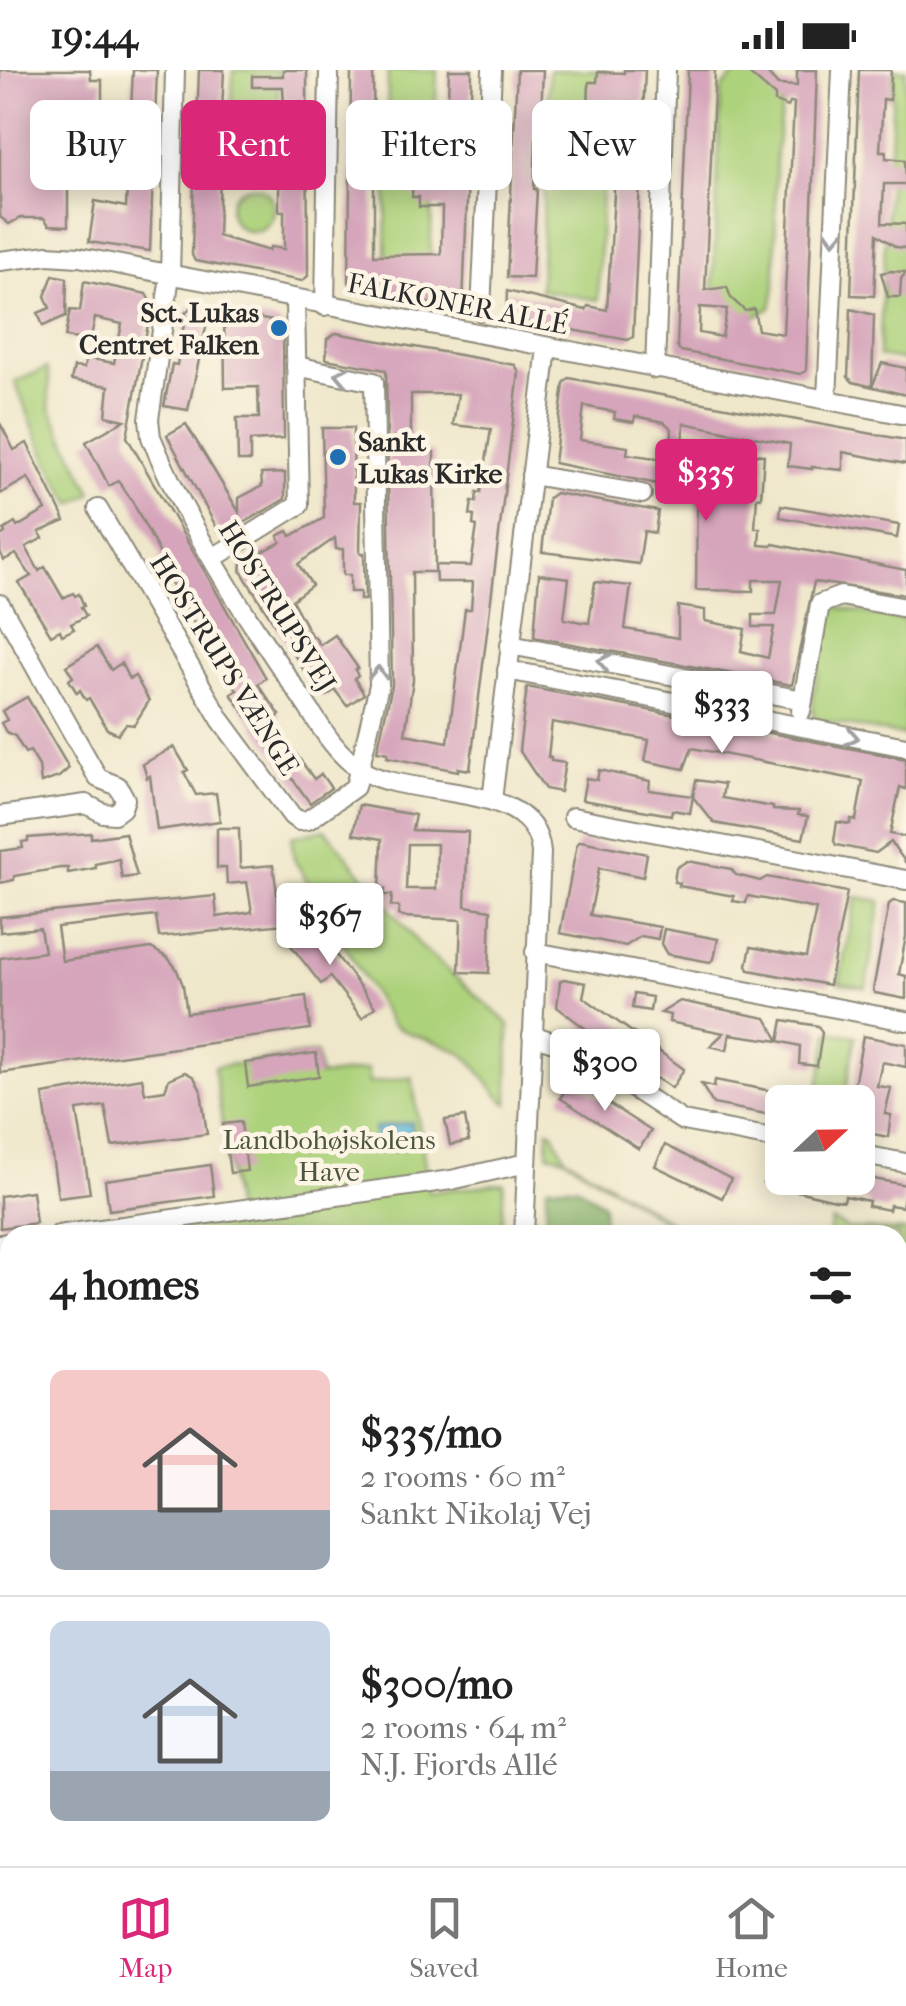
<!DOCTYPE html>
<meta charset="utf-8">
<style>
:root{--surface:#fff;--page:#f2f2f2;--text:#222;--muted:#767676;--line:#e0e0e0;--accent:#db2777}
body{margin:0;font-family:"IM FELL French Canon",serif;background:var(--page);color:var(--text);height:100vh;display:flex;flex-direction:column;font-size:38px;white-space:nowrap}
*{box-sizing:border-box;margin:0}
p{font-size:32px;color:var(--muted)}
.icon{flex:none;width:55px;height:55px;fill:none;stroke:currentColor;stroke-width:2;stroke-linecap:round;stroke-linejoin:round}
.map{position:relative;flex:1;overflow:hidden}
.drawer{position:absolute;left:0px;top:1155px;width:908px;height:642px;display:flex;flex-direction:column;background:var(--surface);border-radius:30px 30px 0 0;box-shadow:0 5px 25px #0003}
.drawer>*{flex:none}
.hud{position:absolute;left:30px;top:30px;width:848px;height:90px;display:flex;gap:20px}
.needle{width:65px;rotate:68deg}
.fabs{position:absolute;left:765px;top:1015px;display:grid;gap:20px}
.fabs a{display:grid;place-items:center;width:110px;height:110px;border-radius:15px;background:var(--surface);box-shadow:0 5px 25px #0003;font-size:50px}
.price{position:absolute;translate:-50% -85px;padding:0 22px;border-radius:10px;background:#fff;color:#222;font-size:32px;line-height:65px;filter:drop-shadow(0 2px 5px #0008)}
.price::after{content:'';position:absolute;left:50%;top:60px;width:30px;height:22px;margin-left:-15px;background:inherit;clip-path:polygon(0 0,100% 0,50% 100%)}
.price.active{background:var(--accent);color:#fff}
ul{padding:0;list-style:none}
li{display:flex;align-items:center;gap:30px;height:250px;padding:0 50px}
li+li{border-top:2px solid var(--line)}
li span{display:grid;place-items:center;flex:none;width:280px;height:200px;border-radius:15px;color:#555}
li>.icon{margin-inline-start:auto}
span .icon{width:120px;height:120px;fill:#fffc;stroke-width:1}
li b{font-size:42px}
h2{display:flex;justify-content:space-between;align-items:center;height:120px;padding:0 50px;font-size:42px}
.tag{padding:0 35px;border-radius:15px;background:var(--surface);box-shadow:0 5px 25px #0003;font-size:35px;line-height:90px}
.tag.active{background:var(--accent);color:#fff}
.status{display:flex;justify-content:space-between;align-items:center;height:70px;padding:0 50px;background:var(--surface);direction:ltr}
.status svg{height:28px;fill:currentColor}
.tabs{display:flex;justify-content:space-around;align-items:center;height:140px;border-top:2px solid var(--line);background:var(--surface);font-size:28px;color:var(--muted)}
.tabs a{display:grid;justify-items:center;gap:5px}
.tabs .active{color:var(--accent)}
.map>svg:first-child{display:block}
.green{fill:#add27c;stroke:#6c7e54;stroke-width:2.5}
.forest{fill:#8ab46c;stroke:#5a704c;stroke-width:2.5}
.water{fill:#58b2d6;stroke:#426e80;stroke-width:2.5}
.building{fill:#d6a5bb;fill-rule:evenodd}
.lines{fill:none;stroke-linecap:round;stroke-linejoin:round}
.minor-casing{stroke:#8d897a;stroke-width:22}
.minor{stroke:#fff;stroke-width:18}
.oneway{stroke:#a0a0a0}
.poi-dot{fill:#1f6fb2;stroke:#fcf5e5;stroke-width:4}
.labels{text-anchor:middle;stroke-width:9;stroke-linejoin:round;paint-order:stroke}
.street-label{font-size:28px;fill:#2b2b2b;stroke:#fcf5e5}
.poi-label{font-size:28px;font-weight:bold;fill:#2b2b2b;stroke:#fcf5e5;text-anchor:end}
.park-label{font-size:28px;fill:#4c553f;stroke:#fcf5e5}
</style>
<div class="status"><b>19:44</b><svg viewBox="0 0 49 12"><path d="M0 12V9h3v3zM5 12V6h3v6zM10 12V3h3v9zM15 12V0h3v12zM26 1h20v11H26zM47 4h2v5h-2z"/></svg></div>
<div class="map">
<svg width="906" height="1796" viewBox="0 0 906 1796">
<rect width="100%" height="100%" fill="#fcf5e5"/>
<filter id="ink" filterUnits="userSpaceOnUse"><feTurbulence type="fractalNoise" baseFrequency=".01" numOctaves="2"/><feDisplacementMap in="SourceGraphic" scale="20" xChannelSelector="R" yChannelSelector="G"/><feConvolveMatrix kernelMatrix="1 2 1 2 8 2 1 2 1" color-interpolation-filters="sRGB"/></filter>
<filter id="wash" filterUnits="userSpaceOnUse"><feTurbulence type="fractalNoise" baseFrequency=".0048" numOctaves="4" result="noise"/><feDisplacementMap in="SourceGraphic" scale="40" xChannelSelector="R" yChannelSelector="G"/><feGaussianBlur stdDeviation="2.25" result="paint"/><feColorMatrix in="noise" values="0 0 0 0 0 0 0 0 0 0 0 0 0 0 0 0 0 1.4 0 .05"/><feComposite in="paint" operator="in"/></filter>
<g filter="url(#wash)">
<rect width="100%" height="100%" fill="#efe7ca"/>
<g class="green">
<polygon points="233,0 279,0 277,94 230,92"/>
<polygon points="388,0 437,0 430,193 386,192"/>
<polygon points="549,0 606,0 598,230 540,220"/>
<polygon points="747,0 767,2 779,16 783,28 776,81 775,217 771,238 754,247 726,242 713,219 721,20 733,7"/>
<polygon points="894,0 906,0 906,291 879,286"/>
<circle cx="252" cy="139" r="22"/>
<path d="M47 298C52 312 47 324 50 338L92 423 72 434 48 392 15 312Z"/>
<polygon points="836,537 906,551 906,666 820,650 813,645 813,626 830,540"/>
<path d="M325 759 421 877 509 954 508 1034C490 1021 482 999 465 986 442 969 412 969 391 954L294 789 291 767Z"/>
<polygon points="856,827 881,831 866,918 839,913"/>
<polygon points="829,962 856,966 844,1032 816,1032"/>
<polygon points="316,983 320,1006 367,1000 369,1013 412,1007 429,1122 504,1113 501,1165 131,1165 236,1150 214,997"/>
<polygon points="548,1060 553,1062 565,1087 678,1156 703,1165 686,1165 565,1088 548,1084"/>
<polygon points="832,1151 848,1159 906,1161 906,1237 898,1234 898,1165 828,1165"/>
<polygon points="10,1182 10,1520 0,1521 0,1183"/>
<rect x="597" y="1788" width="65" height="8"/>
</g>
<polygon class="forest" points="547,1116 577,1116 603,1134 604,1157 594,1165 545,1165"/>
<polygon class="water" points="411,1052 414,1076 377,1081 374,1058"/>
<g id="blocks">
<g class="building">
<polygon points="0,0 90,0 91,10 102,10 102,42 91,42 92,98 68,100 68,156 49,155 44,148 20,148 9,154 0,147"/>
<polygon points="133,0 157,0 150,181 89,172 95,131 126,137"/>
<polygon points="199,0 224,0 219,103 196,79"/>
<polygon points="283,0 307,0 308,206 302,211 195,191 192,185 194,105 220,105 218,166 269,181 270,177 284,179 284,141 279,141 279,98 283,98 283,89 287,89 283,17 252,17 252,6 283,6"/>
<polygon points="351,0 373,0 374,80 380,80 380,95 374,95 374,185 441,184 442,137 419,137 419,127 412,127 414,80 446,81 449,0 472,0 463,236 459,239 353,219 349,212"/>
<polygon points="517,0 543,0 540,68 536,69 534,119 537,119 532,208 507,207"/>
<polygon points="624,0 645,0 633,267 628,270 510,249 506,245 507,221 586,240 588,236 607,240 614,124 614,114 611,113 613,42 588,42 589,12 597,12 598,2 624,3"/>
<path d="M688 0H715L705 220 727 217 731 228 745 241 754 239 758 260 783 264 794 33H790L788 37 775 32V26L745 0 767 3 778 15 797 16V0H817L806 301 800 304 680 281 677 276ZM700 237 727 239 722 267 699 263Z"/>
<polygon points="859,0 891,0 890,30 883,29 880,81 886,81 886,88 905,90 906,114 884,114 882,153 906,154 906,178 896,177 877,164 874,226 851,225"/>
<polygon points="891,201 906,202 901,209 900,227 888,227 881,203"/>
<polygon points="53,205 67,208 66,246 43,256 38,243 50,238 45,226"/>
<polygon points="84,211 147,224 152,233 127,367 266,608 258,614 280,645 272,651 314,709 321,704 331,718 310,733 231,624 237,620 228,605 231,602 213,573 210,575 201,565 158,491 162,488 131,429 118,411 109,416 86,372 125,350 106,346 109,316 71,310 74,297 84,298 86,288 114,293 122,254 95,248 90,271 65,267 70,240 80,241"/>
<polygon points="194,236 210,239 188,340 164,336 172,294 177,295 186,242"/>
<polygon points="851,239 874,245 872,317 882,293 906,298 906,325 853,312 848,307"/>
<polygon points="224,242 278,252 283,257 284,369 250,371 250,391 238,391 237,348 259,348 258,317 225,318"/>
<path d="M336 263 515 295 519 302 470 700 458 698V701L387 687 388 683 377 681 392 615 386 300 326 289 327 269ZM411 324H458L453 355 491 359 481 423 477 422 476 432 472 431 470 445 474 446 473 455 477 456 471 496 435 495 436 512H473L471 539H465L448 672 405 664 413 610 412 502H435L434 382H411Z"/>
<path d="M569 308 906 370V394L843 382V400L812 397V399L788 396 790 374 684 353 683 381 764 385 761 428 757 427 755 458H760L759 475 772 476 773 474 906 500V525L814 512 792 615 534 567 539 504 569 508 564 549 589 553 595 512 631 516 625 559 678 568V536L705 540V551L745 559 741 581 768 588 774 557H753V545H776L782 510H753V521L696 520 697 418 672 417 554 393 564 313ZM584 336 615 342 614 349 634 352 635 346 664 352 672 359 670 390 627 384 628 377 580 370Z"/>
<polygon points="0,353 14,380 27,373 65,451 39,462 43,468 26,477 39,501 45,497 63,528 73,523 75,526 79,524 84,536 81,537 86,546 71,554 74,559 62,565 60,560 51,565 19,513 31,506 16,484 4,490 0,482 0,466 5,463 4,460 15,453 17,457 46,440 28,408 0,424"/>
<polygon points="186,354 239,442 239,428 262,416 261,404 285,403 285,429 225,464 219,462 167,365"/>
<polygon points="322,358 353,358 354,432 361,432 360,483 364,483 365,530 360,530 360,522 350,522 350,505 343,505 343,479 336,479 335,468 298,494 312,515 292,530 312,567 314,566 320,575 335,565 358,598 355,600 358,606 354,608 364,624 347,636 335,620 326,626 319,624 241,501 242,493 281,472 278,466 288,461 291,466 324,448"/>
<polygon points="555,423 658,441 655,463 644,461 639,494 542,482 548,428"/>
<polygon points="781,435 899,455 897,468 780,447"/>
<polygon points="97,577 111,600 121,593 129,609 135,606 149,631 134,655 126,654 118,664 107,659 89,628 86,630 80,620 77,623 69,610 73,607 66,596"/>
<polygon points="527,617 906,689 906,719 900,717 890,764 906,767 906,793 891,772 876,783 836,775 834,771 837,752 850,754 851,749 856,750 863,711 692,678 684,699 645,691 649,670 552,652 548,687 551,688 551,691 565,693 560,722 545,719 519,680"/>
<polygon points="27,627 69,698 59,707 41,713 39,696 30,681 25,683 15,666 6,662 1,653 7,650 2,641"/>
<polygon points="174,677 188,700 184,702 196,725 216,723 220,751 157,760 150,706 147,708 143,694"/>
<polygon points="599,700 650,711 649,720 693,726 690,743 672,740 671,745 582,730 586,708 597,710"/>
<polygon points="696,710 724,714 722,728 773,737 773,740 799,741 798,745 808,746 803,769 714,753 693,727"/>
<path d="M359 735 415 745 412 760 468 762 465 836 491 840 489 903 459 902 461 850 403 847 398 845 399 837 391 836 392 825H384L385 819H380L382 769 353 764ZM408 774H437L436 819H406Z"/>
<polygon points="217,758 239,758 240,798 273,795 279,838 292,836 295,853 159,867 156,846 57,857 62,891 151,878 168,888 176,898 183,915 187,943 306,926 310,959 0,1003 0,888 44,882 40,858 0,862 0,847 215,826 217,847 252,842 247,812 227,814 226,798 217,798"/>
<polygon points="91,763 91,768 125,763 137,806 122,808 119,789 95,794 96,798 68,803 68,798 60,798 14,806 14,810 0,813 0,781 23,778 22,772 28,771 28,768"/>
<polygon points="581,771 647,784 643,807 599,798 590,845 660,857 658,869 641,866 626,876 560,863 577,774"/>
<polygon points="687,791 731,799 736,805 760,811 767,807 847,822 829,915 749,900 747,895 751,877 806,887 816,839 748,826 746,833 733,831 734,826 679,816 680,813 674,812 676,798"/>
<polygon points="893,831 906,833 906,866 899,904 906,906 906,929 875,923 873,920 889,834"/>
<polygon points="313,854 375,937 362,948 330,907 321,914 289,873"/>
<polygon points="664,859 718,869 714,889 710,892 667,884 661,874"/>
<polygon points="564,909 586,913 583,927 684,999 672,1018 630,992 557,937 560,911"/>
<polygon points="634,924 652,927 650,941 632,938"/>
<polygon points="680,931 766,948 779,971 730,964 727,980 710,976 724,963 669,952 670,945 661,943"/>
<polygon points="783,950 818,956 822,963 817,996 799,994 800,976 779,971"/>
<polygon points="863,966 906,974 906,997 882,992 877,1016 891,1018 885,1044 891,1045 888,1067 858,1061 858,1032 851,1032"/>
<polygon points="316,983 319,1006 248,1017 245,993"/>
<polygon points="185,1002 194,1007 201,1021 207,1064 112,1076 105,1036 77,1040 90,1123 58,1127 43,1024 142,1008 145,1023 165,1020 169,1009"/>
<polygon points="572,1010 651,1061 639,1079 560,1028"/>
<polygon points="715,1010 782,1023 782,1047 713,1034 701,1014 714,1017"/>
<polygon points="791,1018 808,1021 806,1032 788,1032"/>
<polygon points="465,1047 469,1071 450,1075 445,1050"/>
<polygon points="241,1052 247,1101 230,1103 223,1054"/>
<polygon points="665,1075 731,1109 722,1128 655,1096"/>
<polygon points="770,1089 782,1092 782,1108 858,1106 906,1115 902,1137 890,1135 889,1140 868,1136 869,1131 845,1126 844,1131 835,1130 763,1113"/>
<polygon points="210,1095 214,1126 109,1140 105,1110"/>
<polygon points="32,1121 36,1153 0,1158 0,1126"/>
</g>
</g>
</g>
<g filter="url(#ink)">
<use href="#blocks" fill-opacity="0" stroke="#8d897a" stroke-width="2.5"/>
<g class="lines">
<g class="minor-casing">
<g id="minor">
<path d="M175 0 170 206 149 349 151 367C188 457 243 543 299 624 317 650 333 682 361 700 411 731 536 708 541 783L524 1165"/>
<polyline points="0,191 48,185 79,187 906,345"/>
<polyline points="325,236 329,0"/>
<polyline points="481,241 492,0"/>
<polyline points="655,299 666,0"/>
<polyline points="827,329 842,0"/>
<polyline points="531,405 642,424"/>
<polyline points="98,439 221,650 292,746 299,751 308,750 355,717 379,615 374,312 296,296"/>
<polyline points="213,488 299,435 295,230"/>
<polyline points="0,534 98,708 118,716 125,729 122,738 114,744 103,743 86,734 0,746"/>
<polyline points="510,575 803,630"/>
<polyline points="507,600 906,677"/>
<polyline points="801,641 820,534 841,526 906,538"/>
<polyline points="492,730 547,278"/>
<polyline points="573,747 906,810"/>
<polyline points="535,882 906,951"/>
<polyline points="532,965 572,978 683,1051 782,1070"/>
<polyline points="858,1084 906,1093"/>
<polyline points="58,1165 451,1110 527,1093"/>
<polyline points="0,1174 10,1173"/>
<polyline points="0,1541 10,1540"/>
<polyline points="898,1541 906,1541"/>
<polyline points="201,1788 201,1796"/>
<polyline points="505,1788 505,1796"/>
<polyline points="19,1796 19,1788"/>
<polyline points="312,1796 313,1788"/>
</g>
</g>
<use href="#minor" class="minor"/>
</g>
<defs><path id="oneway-chevron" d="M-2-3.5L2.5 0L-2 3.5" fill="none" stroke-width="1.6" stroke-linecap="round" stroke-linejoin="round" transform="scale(2.5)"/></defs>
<g class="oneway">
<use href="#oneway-chevron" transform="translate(834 167) rotate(93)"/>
<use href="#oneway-chevron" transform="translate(342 305) rotate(-168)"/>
<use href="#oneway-chevron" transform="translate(604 592) rotate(-169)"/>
<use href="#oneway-chevron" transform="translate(378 603) rotate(-88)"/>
<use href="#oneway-chevron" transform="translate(852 667) rotate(11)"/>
</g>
</g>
<g class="poi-dot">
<circle cx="279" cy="258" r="10"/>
<circle cx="338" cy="387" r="10"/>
</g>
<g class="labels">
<g class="street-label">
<text transform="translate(458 233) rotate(11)" y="10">FALKONER ALLÉ</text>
<text transform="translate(278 536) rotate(58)" y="10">HOSTRUPSVEJ</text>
<text transform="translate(225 594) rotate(58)" y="10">HOSTRUPS VÆNGE</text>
</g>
<g class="poi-label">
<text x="259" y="252">Sct. Lukas<tspan x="259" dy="32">Centret Falken</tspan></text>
<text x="358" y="381" text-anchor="start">Sankt<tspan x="358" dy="32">Lukas Kirke</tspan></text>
</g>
<g class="park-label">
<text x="329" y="1079">Landbohøjskolens<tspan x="329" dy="32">Have</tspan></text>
</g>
</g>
</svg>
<div class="fabs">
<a><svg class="needle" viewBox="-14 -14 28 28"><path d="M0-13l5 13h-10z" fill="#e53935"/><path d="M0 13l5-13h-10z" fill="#767676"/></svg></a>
</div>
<b class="price active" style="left:706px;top:454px">$335</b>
<b class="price" style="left:722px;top:686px">$333</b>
<b class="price" style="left:330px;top:898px">$367</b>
<b class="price" style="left:605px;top:1044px">$300</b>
<div class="hud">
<a class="tag">Buy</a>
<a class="tag active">Rent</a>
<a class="tag">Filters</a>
<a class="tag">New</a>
</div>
<section class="drawer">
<h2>4 homes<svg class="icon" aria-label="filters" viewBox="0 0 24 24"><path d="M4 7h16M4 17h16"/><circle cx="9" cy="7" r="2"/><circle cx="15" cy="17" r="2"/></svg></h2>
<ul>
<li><span style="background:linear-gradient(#f6c9c9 70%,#9aa5b1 0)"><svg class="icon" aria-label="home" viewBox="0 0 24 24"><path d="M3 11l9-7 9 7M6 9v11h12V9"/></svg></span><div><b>$335/mo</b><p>2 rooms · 60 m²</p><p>Sankt Nikolaj Vej</p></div></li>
<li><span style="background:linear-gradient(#c9d6e8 75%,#9aa5b1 0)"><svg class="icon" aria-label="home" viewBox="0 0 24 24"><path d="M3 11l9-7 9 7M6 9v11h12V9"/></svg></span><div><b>$300/mo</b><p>2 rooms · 64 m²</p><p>N.J. Fjords Allé</p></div></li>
</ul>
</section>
</div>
<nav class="tabs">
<a class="active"><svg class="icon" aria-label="map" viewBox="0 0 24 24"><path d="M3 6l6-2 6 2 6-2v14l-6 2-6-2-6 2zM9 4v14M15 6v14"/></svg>Map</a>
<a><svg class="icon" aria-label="saved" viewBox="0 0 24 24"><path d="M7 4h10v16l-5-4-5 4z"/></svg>Saved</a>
<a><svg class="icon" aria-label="home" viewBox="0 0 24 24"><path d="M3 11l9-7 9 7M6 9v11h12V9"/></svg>Home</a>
</nav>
